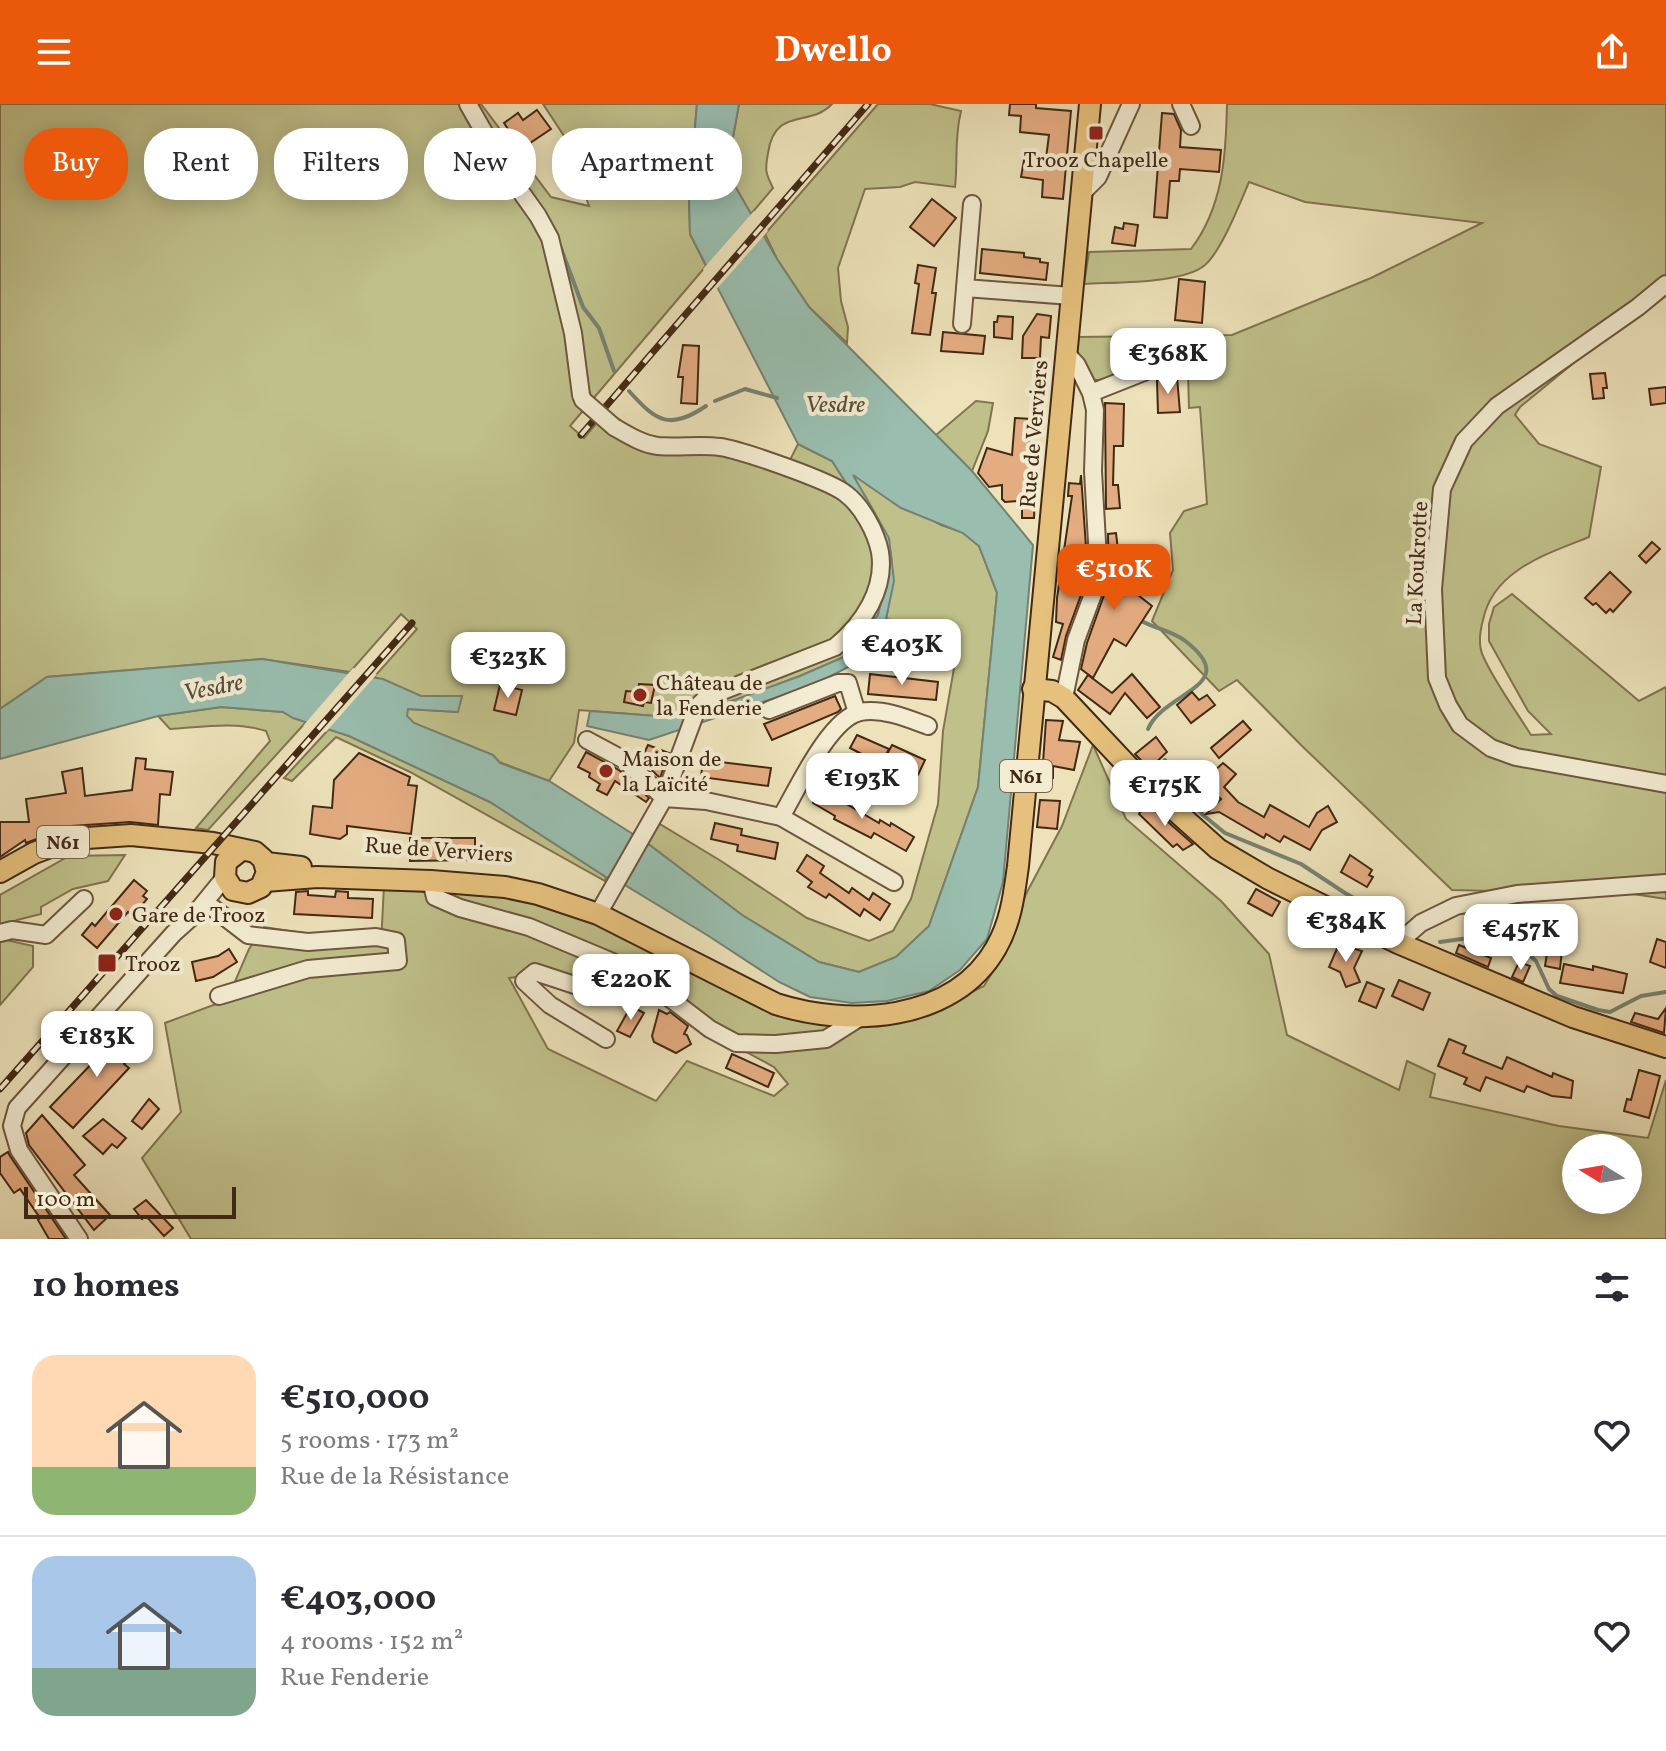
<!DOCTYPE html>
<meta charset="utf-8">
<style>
:root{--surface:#fff;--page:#f7f7f7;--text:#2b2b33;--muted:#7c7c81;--line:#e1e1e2;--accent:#ea580c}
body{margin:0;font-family:Vollkorn,serif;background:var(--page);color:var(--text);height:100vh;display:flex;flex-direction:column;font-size:30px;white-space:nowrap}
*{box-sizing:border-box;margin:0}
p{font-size:26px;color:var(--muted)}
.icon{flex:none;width:44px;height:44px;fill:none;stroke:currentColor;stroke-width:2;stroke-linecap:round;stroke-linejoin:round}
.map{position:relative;height:1135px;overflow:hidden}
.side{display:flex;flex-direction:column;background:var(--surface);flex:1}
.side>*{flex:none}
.banner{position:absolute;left:24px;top:24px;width:800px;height:72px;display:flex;gap:16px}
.needle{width:52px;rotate:281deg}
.buttons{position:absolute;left:1562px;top:1030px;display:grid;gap:16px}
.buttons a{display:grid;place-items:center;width:80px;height:80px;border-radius:50%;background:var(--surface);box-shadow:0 4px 20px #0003;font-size:40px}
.scale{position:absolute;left:24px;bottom:20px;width:212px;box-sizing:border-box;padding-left:8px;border:4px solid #422914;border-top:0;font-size:22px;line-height:28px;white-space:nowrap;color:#422914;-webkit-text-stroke:6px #f3ecd2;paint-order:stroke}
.price{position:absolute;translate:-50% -68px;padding:0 18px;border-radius:16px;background:#fff;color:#222;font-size:26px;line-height:52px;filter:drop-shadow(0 2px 4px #0008)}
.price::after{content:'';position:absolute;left:50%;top:48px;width:24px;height:18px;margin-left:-12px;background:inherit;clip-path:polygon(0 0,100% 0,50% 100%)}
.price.current{background:var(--accent);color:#fff}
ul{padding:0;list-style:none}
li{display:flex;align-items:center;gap:24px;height:200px;padding:0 32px}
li+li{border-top:2px solid var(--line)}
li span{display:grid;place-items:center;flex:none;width:224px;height:160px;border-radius:24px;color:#555}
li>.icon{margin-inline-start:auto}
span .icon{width:96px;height:96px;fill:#fffc;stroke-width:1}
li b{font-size:34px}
h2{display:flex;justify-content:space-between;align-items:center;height:96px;padding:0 32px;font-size:34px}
.tag{padding:0 28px;border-radius:32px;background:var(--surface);box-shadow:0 4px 20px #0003;font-size:28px;line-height:72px}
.tag.current{background:var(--accent);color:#fff}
header{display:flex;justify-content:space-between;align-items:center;height:104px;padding:0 32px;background:var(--accent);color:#fff;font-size:36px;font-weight:700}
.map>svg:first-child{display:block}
.green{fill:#c0c08a;stroke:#81744f;stroke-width:2;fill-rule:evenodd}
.water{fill:#99beaf;stroke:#768271;stroke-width:2}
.pier{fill:#ede2ba}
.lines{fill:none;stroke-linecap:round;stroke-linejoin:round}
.stream{stroke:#768271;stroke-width:4}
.building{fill:#e4ac81;stroke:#422914;stroke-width:2}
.minor-casing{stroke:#6d573e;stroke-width:20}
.major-casing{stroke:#422914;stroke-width:24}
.minor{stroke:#f3ecd2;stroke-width:16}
.major{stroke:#e6c17d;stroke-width:20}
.rail-casing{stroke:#422914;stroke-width:7}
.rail{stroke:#f3ecd2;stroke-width:4;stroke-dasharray:12;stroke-linecap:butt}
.minor-bridge-casing{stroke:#6d573e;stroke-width:20;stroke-linecap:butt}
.minor-bridge{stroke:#f3ecd2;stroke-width:16}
.poi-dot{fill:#8f2418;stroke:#f3ecd2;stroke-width:3}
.labels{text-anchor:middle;stroke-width:8;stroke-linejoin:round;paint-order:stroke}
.shield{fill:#f3ecd2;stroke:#77644d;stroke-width:2}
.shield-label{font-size:20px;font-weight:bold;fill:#422914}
.poi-label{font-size:22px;fill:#422914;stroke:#f3ecd2;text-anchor:start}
.street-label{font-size:22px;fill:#422914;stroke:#f3ecd2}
.water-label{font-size:24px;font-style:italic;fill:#584e3b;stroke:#f3ecd2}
</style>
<header><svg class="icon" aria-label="menu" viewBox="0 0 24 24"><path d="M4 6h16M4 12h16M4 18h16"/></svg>Dwello<svg class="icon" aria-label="share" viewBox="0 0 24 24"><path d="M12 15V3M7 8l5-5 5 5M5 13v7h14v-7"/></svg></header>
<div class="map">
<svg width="1666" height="1135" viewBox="0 0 1666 1135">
<rect width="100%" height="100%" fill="#ede2ba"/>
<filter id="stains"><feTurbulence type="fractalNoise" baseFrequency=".0025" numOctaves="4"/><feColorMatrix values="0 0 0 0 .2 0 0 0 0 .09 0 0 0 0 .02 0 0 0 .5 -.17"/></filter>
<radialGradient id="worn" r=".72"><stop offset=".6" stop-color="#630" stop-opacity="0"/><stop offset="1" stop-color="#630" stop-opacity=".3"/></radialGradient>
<g class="green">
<polygon points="0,0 481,0 551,93 589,102 564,32 543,0 697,0 689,93 690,130 706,162 570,322 584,334 606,308 638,334 788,360 798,340 832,357 883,436 887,475 878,511 844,553 800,572 735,596 670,613 579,606 574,639 549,677 499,658 493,651 413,619 407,612 407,605 457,608 462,592 421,592 374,573 417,525 401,510 350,568 262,555 47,573 0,605"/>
<path d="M739 0H832C810 24 775 2 768 49 765 66 765 68 773 84L751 110 732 77 733 33Z"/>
<path d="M878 0H930L961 7C954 35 958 56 955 83L915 78 900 83 865 85 838 164 841 197 848 223 847 239 809 203 777 155 765 130Z"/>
<path d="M1227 0H1666V183L1520 303 1515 311 1539 340 1601 363 1589 433C1547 450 1493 466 1483 516 1480 527 1478 541 1483 552 1495 579 1515 605 1531 631L1551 630 1528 607 1489 537V520L1494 503 1512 490 1639 597 1666 583V795L1633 790 1452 786 1301 641 1237 576 1219 587 1152 517 1173 466 1170 429 1184 407 1207 400 1200 303 1189 304 1188 268 1098 276 1074 275 1077 233 1232 231 1371 174 1482 119 1305 98 1249 78C1240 99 1222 146 1205 161 1183 180 1114 178 1084 180L1089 148 1191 145C1223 103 1226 52 1227 0Z"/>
<polygon points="976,297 993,299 988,327 972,367 936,331"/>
<path d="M852 370 941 421 962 428 979 442 997 489 978 683 929 822 896 853 859 868 819 858 742 811 647 739 658 719 721 757 807 814 869 837 893 827 911 795 938 700 943 627 960 530 886 515C901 441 888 433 852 370Z"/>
<path d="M221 603 283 608 306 618 208 726 196 724 270 637 266 627C235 617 202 623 170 625L158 612Z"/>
<polygon points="329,625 349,632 490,698 606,773 605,777 410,668 336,633 292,677 284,674"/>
<path d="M1093 641 1126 715 1221 797 1269 850 1287 931 1399 986 1407 957 1435 970 1430 993 1559 1022 1648 1034 1666 976V1135H191L142 1054 181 1008 165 919 227 896 249 845 264 823 381 841 384 781 502 791 589 812 783 913 849 925 929 909 984 882 1005 847 1026 790 1062 722ZM551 869 600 888 639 885 695 920 774 963 788 980 774 992 687 957 656 997 548 945 509 874ZM1576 1044H1628V1096H1576Z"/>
<polygon points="125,751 108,777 73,785 41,803 41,810 17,816 6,823 6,836 33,842 33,863 0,901 0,791 69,752"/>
</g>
<polygon class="water" points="697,0 739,0 733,33 732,77 777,155 809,203 972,367 1033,441 1003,778 987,835 960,866 929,887 887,897 852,899 810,893 779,878 707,831 623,780 606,773 490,698 349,632 293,614 283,608 221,603 158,612 0,655 0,605 47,573 262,555 383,575 421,592 462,592 458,608 408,605 407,612 414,619 493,651 500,659 549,677 647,739 742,811 819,858 859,868 896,853 929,822 978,683 997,489 979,442 963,429 901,404 853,371 889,434 894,477 886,515 850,562 814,581 649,636 587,622 590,607 670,613 735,596 800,572 844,553 878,511 887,475 883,436 832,357 798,340 690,130 689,93"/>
<g class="pier">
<polygon points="754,107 768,127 714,188 703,165"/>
<polygon points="353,564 377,570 326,628 303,622"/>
</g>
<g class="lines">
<g class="stream">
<polyline points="494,29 527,83"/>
<polyline points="559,139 583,203 599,224 614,267"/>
<path d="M629 287C656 317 669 327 706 302"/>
<polyline points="715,297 745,285 777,294"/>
<path d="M1138 515C1152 524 1170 526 1184 536 1245 582 1164 587 1148 625"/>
<polyline points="1165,656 1182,687 1203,711 1225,729 1301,760 1345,789 1396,818"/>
<polyline points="1440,838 1476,833 1526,848 1536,857 1549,885 1557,892 1598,906 1610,908 1641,892 1666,888"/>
</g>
</g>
<g class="building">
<polygon points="1010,0 1036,0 1036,4 1071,7 1063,95 1042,93 1043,76 1021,73 1025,51 1046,54 1049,31 1020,28 1021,12 1009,11"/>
<polygon points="537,6 551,25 521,45 504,19 518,9 523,16"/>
<polygon points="1162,9 1174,10 1181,26 1180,43 1221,46 1219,68 1180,65 1179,77 1170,77 1167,114 1154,113"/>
<polygon points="932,95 956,114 934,142 910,123"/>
<polygon points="1124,119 1138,121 1135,142 1112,139 1115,123 1123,125"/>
<polygon points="982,145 1024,149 1024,153 1040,155 1040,158 1048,159 1046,176 980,169"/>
<polygon points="918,161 936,164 932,189 936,189 930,231 912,229 919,180 915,179"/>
<polygon points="1179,175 1205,178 1202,219 1175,216"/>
<polygon points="1037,210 1051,212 1049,234 1041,233 1040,254 1022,254 1023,232"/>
<polygon points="998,212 1013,213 1012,235 994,233 994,218 997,218"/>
<polygon points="943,228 985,232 983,250 941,247"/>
<polygon points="683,241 699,242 697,300 681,299 683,273 678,273"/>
<polygon points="1605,269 1607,284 1603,284 1604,294 1593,295 1590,270"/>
<polygon points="1177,273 1180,308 1158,309 1157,276"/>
<polygon points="1666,283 1666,299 1651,301 1649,285"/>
<polygon points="1105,299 1124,300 1123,342 1114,342 1113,381 1118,381 1120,404 1106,405"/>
<polygon points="1015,314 1031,315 1027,360 1036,361 1034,414 1022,414 1022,405 1018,405 1018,397 1005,398 1002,395 1002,381 989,383 978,369 987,344 1012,351"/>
<polygon points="1081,371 1088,472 1066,532 1061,556 1053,553 1063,520 1056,518 1057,494 1072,392 1068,392 1069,379 1080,380"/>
<polygon points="1116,429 1119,455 1124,454 1127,469 1135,477 1129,484 1152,502 1126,542 1114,535 1093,574 1081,565 1087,539 1109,477 1108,430"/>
<polygon points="1652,438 1660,445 1646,459 1639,452"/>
<polygon points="1610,468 1631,488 1613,508 1610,505 1606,509 1596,499 1593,501 1585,494"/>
<polygon points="870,570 938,578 936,596 868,590"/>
<polygon points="1132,570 1160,603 1147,614 1125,589 1110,610 1078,586 1088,571 1112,589"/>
<polygon points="639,580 655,581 651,599 644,598 643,602 624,598 626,587 638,588"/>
<polygon points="500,581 522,586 516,611 494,606"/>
<polygon points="1192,588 1199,596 1207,591 1215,601 1191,619 1177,601"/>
<polygon points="835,592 841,605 838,608 772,636 764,620"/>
<polygon points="1046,616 1063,617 1059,636 1080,638 1074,666 1053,662 1053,674 1042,673"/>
<polygon points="1243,617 1251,626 1219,654 1211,644"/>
<polygon points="857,631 889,645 881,660 850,644"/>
<polygon points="1156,633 1167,648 1149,665 1135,650"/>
<polygon points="648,641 669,649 660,674 641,656"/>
<polygon points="892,641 925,656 918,671 885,654"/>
<polygon points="586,648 619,666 649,694 646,698 615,677 607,691 597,686 600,680 589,673 590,669 578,663"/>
<polygon points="359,649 410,673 408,681 417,682 411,730 347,722 347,730 340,735 310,730 313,702 332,704 334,676"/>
<polygon points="136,654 146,655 145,665 173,668 170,691 160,690 158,721 130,718 71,722 26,739 25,736 0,753 0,718 29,718 26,695 66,689 62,668 82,664 85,692 132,686"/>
<polygon points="703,656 771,664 768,682 701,673"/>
<polygon points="1223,659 1236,670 1224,683 1238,698 1264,713 1270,701 1309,723 1317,709 1328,702 1337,718 1322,726 1310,746 1284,732 1280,738 1266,730 1264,734 1219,708 1206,710 1221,695 1203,677"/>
<polygon points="821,685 879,719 880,716 890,722 891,719 914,733 906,747 874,729 871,734 834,715 835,712 813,699"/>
<polygon points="1040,696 1060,697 1057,725 1037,723"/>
<polygon points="1147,700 1151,703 1193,740 1183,746 1177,740 1173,743 1139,710"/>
<polygon points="715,719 742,725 741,731 778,739 775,755 737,747 738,741 711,735"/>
<polygon points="410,734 475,734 475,756 410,757"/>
<polygon points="807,751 824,762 820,769 849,789 852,784 869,796 873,789 890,800 880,816 864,805 860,812 829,790 826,794 808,783 812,778 797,767"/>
<polygon points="1350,751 1372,766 1369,771 1373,773 1367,783 1341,768"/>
<polygon points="134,776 147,787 143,792 147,795 133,812 128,808 97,844 82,831 92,819 95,822"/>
<polygon points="1256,785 1280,798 1272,812 1248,799"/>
<polygon points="308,787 308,791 335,793 336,787 348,788 348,794 373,795 372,814 294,810 296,788"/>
<polygon points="1657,835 1666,838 1666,864 1650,858"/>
<polygon points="1339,840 1362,847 1354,864 1360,878 1346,883 1340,868 1329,863"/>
<polygon points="1459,841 1491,854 1488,863 1456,849"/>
<polygon points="1548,843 1562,845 1560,865 1545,862"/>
<polygon points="229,845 237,858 213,873 196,877 192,858 218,852"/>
<polygon points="1519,858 1530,862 1523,878 1512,873"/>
<polygon points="1564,860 1593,866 1593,862 1627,870 1623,889 1560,879"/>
<polygon points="1399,876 1430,889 1423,906 1392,892"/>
<polygon points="1367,878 1384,885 1376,904 1359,897"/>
<polygon points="631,902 644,909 630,933 617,927"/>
<polygon points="1666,904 1664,929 1631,918 1635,909 1658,915"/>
<polygon points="659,906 667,910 670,908 688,922 684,930 687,931 691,940 676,949 654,938 652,932"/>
<polygon points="129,925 144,938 124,960 129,964 73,1024 50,1003 124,926 126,929"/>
<polygon points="1449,935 1466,942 1463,949 1502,965 1507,953 1552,973 1553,969 1573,977 1571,994 1552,992 1527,982 1524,988 1486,973 1480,987 1464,980 1467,974 1438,962"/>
<polygon points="732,950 774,969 768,983 726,964"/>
<polygon points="1639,966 1660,972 1649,1014 1624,1007 1627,995 1631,996"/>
<polygon points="149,995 159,1005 142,1025 132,1017"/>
<polygon points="42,1011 85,1061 74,1071 110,1111 94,1126 29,1041 26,1029"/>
<polygon points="103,1015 126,1034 117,1044 112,1040 103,1050 83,1032"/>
<polygon points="8,1048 10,1052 66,1135 49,1135 38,1116 40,1114 20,1085 14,1089 0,1069 0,1053"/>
<polygon points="146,1096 173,1124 164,1132 146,1112 142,1115 134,1105"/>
</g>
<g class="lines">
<g class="minor-casing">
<g id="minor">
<polyline points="468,0 506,67 538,112 550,134 573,229 581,291"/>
<polyline points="1181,0 1191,22"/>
<polyline points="1081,90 1098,73 1131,0"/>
<polyline points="972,100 965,184 1071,192"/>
<polyline points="1666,180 1638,203 1497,302 1464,337 1442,385 1433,485 1437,574 1448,601 1460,621 1491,644 1516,653 1666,680"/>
<polyline points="962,220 965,184"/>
<polyline points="1091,289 1149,266 1173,263"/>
<polyline points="1064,594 1076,536 1099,474 1093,367 1095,306 1091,289 1077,261 1065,248"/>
<polyline points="769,606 838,579 848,579 857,609"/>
<polyline points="587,636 626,657 664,694"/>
<polyline points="664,694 706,697 781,713 894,778"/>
<path d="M781 713C797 686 829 615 860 608 883 604 907 614 928 622"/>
<polyline points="431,777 435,793 460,804 529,823 622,862 659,886 710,925 736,939 776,940 826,935 859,914"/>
<polyline points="213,804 248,831 308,838 376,833 396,837 398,857 308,865 219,892"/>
<path d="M598 810 664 694 698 602 707 593 835 543C863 520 886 485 880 448 876 428 862 402 846 390 831 377 741 346 720 343 700 340 679 344 658 342 642 340 628 331 614 323"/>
<polyline points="0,829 12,826 46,831 84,795"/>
<polyline points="1398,839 1421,819 1456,802 1517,790 1666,779"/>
<polyline points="606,935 550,901 524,877 535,868 608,892 629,889 644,876"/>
<polyline points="79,1135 19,1046 12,1022 17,1004 174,829 194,811 225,773"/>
</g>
</g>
<g class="major-casing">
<g id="major">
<polyline points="1033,585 1052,587 1064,594 1142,677 1218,745 1267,774 1398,839 1573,913 1666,943"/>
<polyline points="266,759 301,763"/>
<polyline points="0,768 34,749 72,735 131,731 213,739 255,748 263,755 267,768 261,783 248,789 233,786 225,773 226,758 240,747"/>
<path d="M265 777 317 773 431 777 505 783 538 790 598 810 776 900C848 923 953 919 996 844 1011 818 1014 791 1018 762L1090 0"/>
</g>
</g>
<use href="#minor" class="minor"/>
<use href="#major" class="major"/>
<g class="rail-casing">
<g id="rail">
<polyline points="581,331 868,0"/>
<polyline points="0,985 412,519"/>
</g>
</g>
<use href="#rail" class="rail"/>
<g class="minor-bridge-casing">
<polyline id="minor-bridge" points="581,291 583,296 614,323"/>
</g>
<use href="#minor-bridge" class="minor-bridge"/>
</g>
<g class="poi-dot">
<rect x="1088" y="21" width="16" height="16" rx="4"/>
<circle cx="640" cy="591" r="8"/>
<circle cx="606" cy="667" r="8"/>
<circle cx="116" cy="810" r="8"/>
<rect x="97" y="849" width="20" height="20" rx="4"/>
</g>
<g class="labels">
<g class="shield">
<rect x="1000" y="656" width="52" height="32" rx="6"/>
<rect x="37" y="722" width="52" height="32" rx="6"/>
</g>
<g class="shield-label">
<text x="1026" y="679">N61</text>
<text x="63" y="745">N61</text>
</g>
<g class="poi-label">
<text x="1096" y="63" text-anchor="middle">Trooz Chapelle</text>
<text x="656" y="586">Château de<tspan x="656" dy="25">la Fenderie</tspan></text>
<text x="622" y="662">Maison de<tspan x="622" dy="25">la Laïcité</tspan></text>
<text x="132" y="818">Gare de Trooz</text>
<text x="125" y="867">Trooz</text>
</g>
<g class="street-label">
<text transform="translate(1033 330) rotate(-85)" y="8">Rue de Verviers</text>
<text transform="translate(1416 459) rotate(-87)" y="8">La Koukrotte</text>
<text transform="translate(439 745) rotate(4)" y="8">Rue de Verviers</text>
</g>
<g class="water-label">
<text x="835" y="308">Vesdre</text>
<text transform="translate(213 583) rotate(-11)" y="8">Vesdre</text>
</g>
</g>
<rect width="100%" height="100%" filter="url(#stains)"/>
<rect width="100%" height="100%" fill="url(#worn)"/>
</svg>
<div class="buttons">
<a><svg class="needle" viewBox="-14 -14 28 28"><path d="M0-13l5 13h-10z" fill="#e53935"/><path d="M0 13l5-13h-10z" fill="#7c7c81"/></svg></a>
</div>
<div class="scale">100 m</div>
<b class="price" style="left:1168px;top:292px">€368K</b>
<b class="price current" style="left:1114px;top:508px">€510K</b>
<b class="price" style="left:902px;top:583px">€403K</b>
<b class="price" style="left:508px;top:596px">€323K</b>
<b class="price" style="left:862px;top:717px">€193K</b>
<b class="price" style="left:1165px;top:724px">€175K</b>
<b class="price" style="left:1346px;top:860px">€384K</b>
<b class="price" style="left:1521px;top:868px">€457K</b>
<b class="price" style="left:631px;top:918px">€220K</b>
<b class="price" style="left:97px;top:975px">€183K</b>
<div class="banner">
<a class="tag current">Buy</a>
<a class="tag">Rent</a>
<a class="tag">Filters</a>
<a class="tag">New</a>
<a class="tag">Apartment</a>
</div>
</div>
<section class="side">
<h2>10 homes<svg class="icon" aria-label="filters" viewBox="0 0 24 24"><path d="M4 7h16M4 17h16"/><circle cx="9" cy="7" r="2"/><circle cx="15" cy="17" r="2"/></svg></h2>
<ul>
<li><span style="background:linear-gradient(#ffd9b3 70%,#8fb573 0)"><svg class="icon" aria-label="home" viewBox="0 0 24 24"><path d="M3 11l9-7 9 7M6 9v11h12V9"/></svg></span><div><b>€510,000</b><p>5 rooms · 173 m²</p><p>Rue de la Résistance</p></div><svg class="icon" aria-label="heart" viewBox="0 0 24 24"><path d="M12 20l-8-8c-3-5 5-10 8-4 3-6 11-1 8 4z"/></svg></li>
<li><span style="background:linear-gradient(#a9c7e8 70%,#7fa58c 0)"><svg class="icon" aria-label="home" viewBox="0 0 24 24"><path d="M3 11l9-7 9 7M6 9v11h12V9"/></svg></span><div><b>€403,000</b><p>4 rooms · 152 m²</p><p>Rue Fenderie</p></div><svg class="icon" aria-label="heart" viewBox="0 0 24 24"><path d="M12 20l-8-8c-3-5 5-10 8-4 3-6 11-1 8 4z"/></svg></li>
</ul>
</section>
